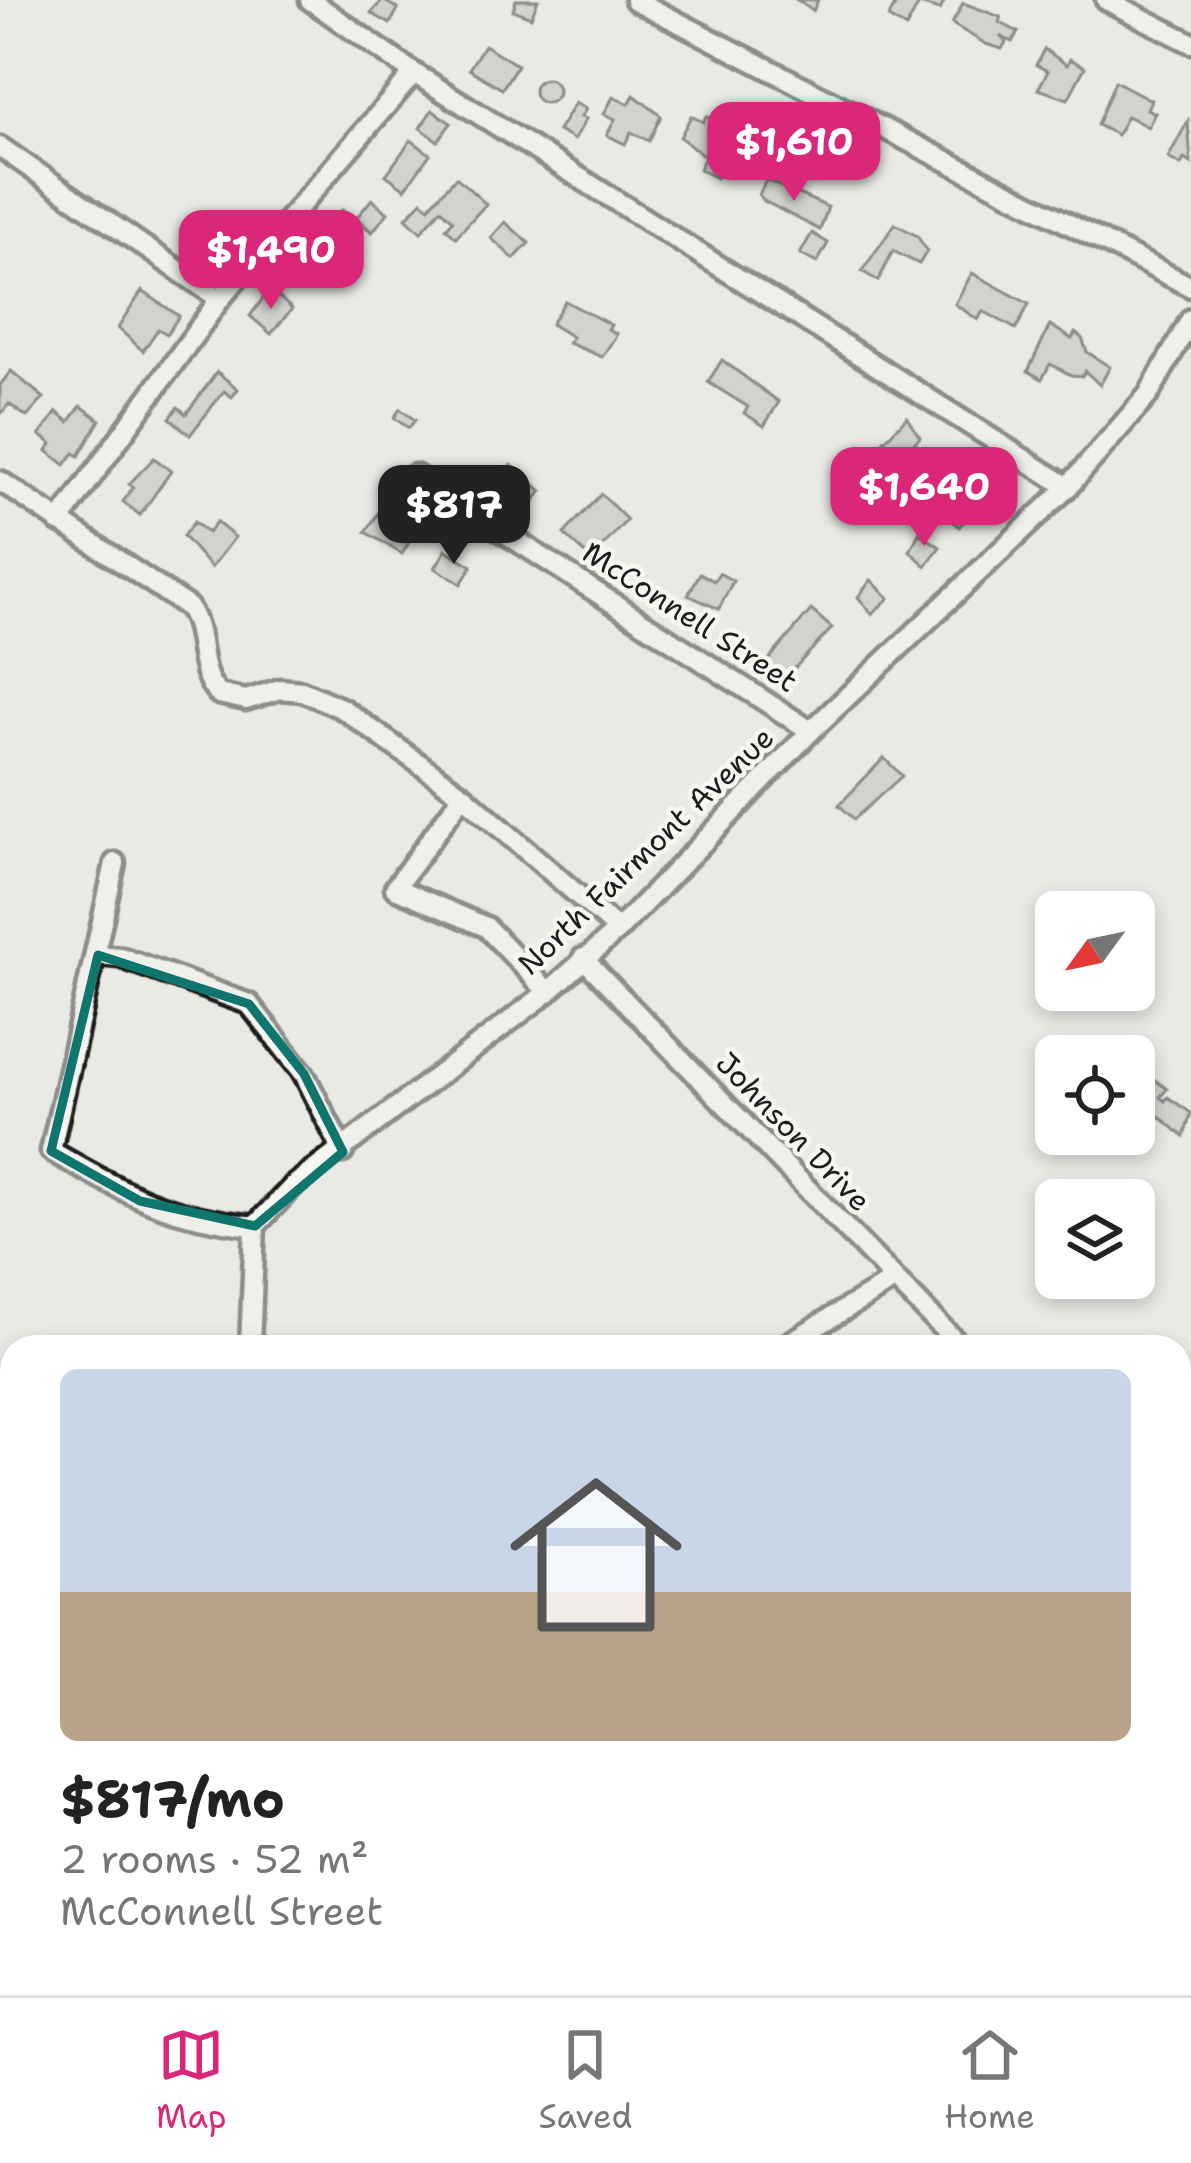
<!DOCTYPE html>
<meta charset="utf-8">
<style>
:root{--surface:#fff;--page:#f6f6f6;--text:#222;--muted:#767676;--line:#e0e0e0;--accent:#db2777}
body{margin:0;font-family:"Shantell Sans",sans-serif;background:var(--page);color:var(--text);height:100vh;display:flex;flex-direction:column;font-size:45px;white-space:nowrap}
*{box-sizing:border-box;margin:0}
p{font-size:39px;color:var(--muted)}
.icon{flex:none;width:66px;height:66px;fill:none;stroke:currentColor;stroke-width:2;stroke-linecap:round;stroke-linejoin:round}
.map{position:relative;flex:1;overflow:hidden}
.panel{position:absolute;left:0px;top:1335px;width:1191px;height:660px;display:flex;flex-direction:column;background:var(--surface);border-radius:36px 36px 0 0;box-shadow:0 6px 18px #0003}
.panel>*{flex:none}
.needle{width:78px;rotate:237deg}
.tools{position:absolute;left:1035px;top:891px;display:grid;gap:24px}
.tools a{display:grid;place-items:center;width:120px;height:120px;border-radius:18px;background:var(--surface);box-shadow:0 6px 18px #0003;font-size:60px}
.price{position:absolute;translate:-50% -102px;padding:0 27px;border-radius:24px;background:var(--accent);color:#fff;font-size:39px;line-height:78px;filter:drop-shadow(0 3px 6px #0008)}
.price::after{content:'';position:absolute;left:50%;top:72px;width:36px;height:27px;margin-left:-18px;background:inherit;clip-path:polygon(0 0,100% 0,50% 100%)}
.price.current{background:#222;color:#fff}
ul{padding:0;list-style:none}
li{display:grid;align-content:center;gap:24px;height:636px;padding:0 60px}
li span{display:grid;place-items:center;height:372px;border-radius:18px;color:#555}
li>.icon{margin-inline-start:auto}
span .icon{width:216px;height:216px;fill:#fffc;stroke-width:1}
li b{font-size:51px}
.menu{display:flex;justify-content:space-around;align-items:center;height:168px;border-top:3px solid var(--line);background:var(--surface);font-size:33px;color:var(--muted)}
.menu a{display:grid;justify-items:center;gap:6px}
.menu .current{color:var(--accent)}
.map>svg:first-child{display:block}
.building{fill:#b6b6b3;stroke:#1c1c1c;stroke-width:3}
.lines{fill:none;stroke-linecap:round;stroke-linejoin:round}
.minor-casing{stroke:#1c1c1c;stroke-width:27}
.minor{stroke:#f6f6f2;stroke-width:18}
.marked{fill:none;stroke:#0f766e;stroke-width:9;stroke-linejoin:round}
.labels{text-anchor:middle;stroke-width:9;stroke-linejoin:round;paint-order:stroke}
.street-label{font-size:30px;fill:#1c1c1c;stroke:#f6f6f2}
</style>
<div class="map">
<svg width="1191" height="1995" viewBox="0 0 1191 1995">
<rect width="100%" height="100%" fill="#e9e9e5"/>
<filter id="ink" filterUnits="userSpaceOnUse"><feTurbulence type="fractalNoise" baseFrequency=".00833" numOctaves="2"/><feDisplacementMap in="SourceGraphic" scale="24" xChannelSelector="R" yChannelSelector="G"/><feConvolveMatrix kernelMatrix="1 2 1 2 8 2 1 2 1" color-interpolation-filters="sRGB"/></filter>
<g filter="url(#ink)">
<g class="building">
<polygon points="383,0 398,9 390,24 371,13"/>
<polygon points="516,0 538,0 531,17 513,10"/>
<polygon points="797,0 818,0 813,11"/>
<polygon points="898,0 945,0 940,10 919,4 906,28 888,18"/>
<polygon points="963,3 1001,17 999,22 1018,32 1012,42 1000,36 1006,42 1002,49 986,44 952,24"/>
<polygon points="484,45 517,65 502,89 469,69"/>
<polygon points="1044,49 1067,65 1070,59 1085,67 1068,99 1038,89 1048,71 1036,65"/>
<circle cx="546" cy="91" r="12"/>
<polygon points="1115,81 1151,100 1147,109 1155,113 1148,127 1127,116 1117,135 1097,125"/>
<polygon points="634,95 661,116 649,141 631,132 625,144 607,135 615,119 604,114 613,97 629,104"/>
<polygon points="575,103 586,109 581,117 586,119 574,140 558,131"/>
<polygon points="432,110 451,123 438,141 420,128"/>
<polygon points="691,116 703,122 706,116 739,133 716,178 699,169 705,157 680,137"/>
<polygon points="1188,121 1191,163 1184,159 1181,165 1168,158"/>
<polygon points="411,140 430,154 405,189 386,175"/>
<polygon points="456,177 486,204 456,237 446,228 453,220 441,209 421,232 406,218 422,201 429,207"/>
<polygon points="766,180 828,207 820,230 764,201 759,195"/>
<polygon points="372,199 388,213 372,232 356,218"/>
<polygon points="342,210 357,222 342,241 327,229"/>
<polygon points="505,222 529,243 514,259 491,238"/>
<polygon points="895,224 917,236 927,251 919,264 893,251 878,281 862,271"/>
<polygon points="812,233 828,243 817,263 800,254"/>
<polygon points="310,248 328,263 300,287 287,276"/>
<polygon points="972,273 1029,304 1016,329 983,311 978,320 955,304"/>
<polygon points="270,289 292,309 271,334 250,316"/>
<polygon points="142,291 179,316 167,334 158,329 143,351 118,328"/>
<polygon points="565,301 611,325 608,329 617,334 602,357 568,343 572,337 551,324"/>
<polygon points="1050,325 1072,339 1075,333 1082,338 1087,352 1110,367 1100,385 1085,371 1082,376 1071,375 1050,364 1042,379 1028,371"/>
<polygon points="722,360 779,402 764,426 744,413 748,407 708,382"/>
<polygon points="11,371 44,398 27,417 9,404 0,415 0,385"/>
<polygon points="217,372 238,389 232,397 224,391 190,435 170,418 178,407 186,414"/>
<polygon points="81,406 100,420 79,456 74,453 65,465 47,451 52,444 40,435 57,412 69,422"/>
<polygon points="400,409 415,420 409,428 394,418"/>
<polygon points="907,417 920,437 904,454 892,452 884,460 874,451"/>
<polygon points="154,458 171,471 140,515 123,502 133,487 129,484"/>
<polygon points="511,465 542,491 528,509 497,483"/>
<polygon points="974,473 995,486 959,527 943,512"/>
<polygon points="601,494 627,520 591,559 564,534"/>
<polygon points="378,513 414,534 402,554 366,532"/>
<polygon points="194,522 208,533 216,522 235,537 211,568 183,536"/>
<polygon points="919,533 940,547 926,566 910,551"/>
<polygon points="446,550 472,566 461,584 435,568"/>
<polygon points="700,573 714,581 719,573 733,581 719,609 688,595"/>
<polygon points="871,580 889,598 872,614 858,597"/>
<polygon points="811,610 832,628 778,686 760,670"/>
<polygon points="884,758 902,776 854,819 839,805"/>
<polygon points="1106,896 1111,912 1078,912 1076,905"/>
<polygon points="1101,990 1122,990 1119,1004 1099,999"/>
<polygon points="1150,1076 1167,1089 1160,1097 1165,1101 1168,1097 1191,1113 1184,1137 1135,1096"/>
<polygon points="1185,1649 1191,1687 1179,1694 1179,1652"/>
<polygon points="625,1983 632,1994 643,1987 640,1983 696,1985 679,1995 619,1995 614,1988"/>
</g>
<g class="lines">
<g class="minor-casing">
<g id="minor">
<polyline points="310,0 414,73 1068,487"/>
<polyline points="635,0 1191,287"/>
<polyline points="1106,0 1191,43"/>
<polyline points="0,147 220,299"/>
<polyline points="415,475 811,731"/>
<path d="M0 481 188 607C207 635 195 672 219 694L246 700 280 689 302 691 343 709 463 795 618 930"/>
<polyline points="59,522 220,299 414,73"/>
<polyline points="463,795 395,888 486,927 548,992"/>
<path d="M115 863 51 1151C127 1194 167 1217 255 1226"/>
<polyline points="98,955 120,957 249,1004 304,1074 343,1152"/>
<polyline points="583,958 961,1347"/>
<polyline points="255,1226 293,1186 548,992 618,930 811,731 1068,487 1149,394 1191,319"/>
<polyline points="250,1347 255,1226"/>
<polyline points="782,1347 894,1280"/>
<polyline points="0,1436 12,1434"/>
<polyline points="0,1559 12,1583"/>
<polyline points="0,1617 12,1643"/>
<polyline points="1179,1772 1191,1765"/>
<polyline points="0,1844 12,1842"/>
<polyline points="223,1983 230,1995"/>
<polyline points="1176,1983 1186,1995"/>
<polyline points="248,1995 268,1983"/>
<polyline points="804,1995 824,1983"/>
</g>
</g>
<use href="#minor" class="minor"/>
</g>
</g>
<path d="M0 0H1191V1995H0ZM98 955 249 1004 304 1074 343 1152 255 1226 140 1201 51 1151Z" fill="#e9e9e5" fill-opacity=".55" fill-rule="evenodd"/>
<path class="marked" d="M98 955 249 1004 304 1074 343 1152 255 1226 140 1201 51 1151Z"/>
<g class="labels">
<g class="street-label">
<text transform="translate(690 617) rotate(33)" y="10">McConnell Street</text>
<text transform="translate(646 851) rotate(-44)" y="10">North Fairmont Avenue</text>
<text transform="translate(793 1132) rotate(46)" y="10">Johnson Drive</text>
</g>
</g>
</svg>
<div class="tools">
<a><svg class="needle" viewBox="-14 -14 28 28"><path d="M0-13l5 13h-10z" fill="#e53935"/><path d="M0 13l5-13h-10z" fill="#767676"/></svg></a>
<a><svg class="icon" aria-label="locate" viewBox="0 0 24 24"><circle cx="12" cy="12" r="6"/><path d="M12 2v4M12 18v4M2 12h4M18 12h4"/></svg></a>
<a><svg class="icon" aria-label="layers" viewBox="0 0 24 24"><path d="M12 4l9 5-9 5-9-5zM3 14l9 5 9-5"/></svg></a>
</div>
<b class="price" style="left:794px;top:204px">$1,610</b>
<b class="price" style="left:271px;top:312px">$1,490</b>
<b class="price" style="left:924px;top:549px">$1,640</b>
<b class="price current" style="left:454px;top:567px">$817</b>
<section class="panel">
<ul>
<li><span style="background:linear-gradient(#c9d6e8 60%,#b9a48a 0)"><svg class="icon" aria-label="home" viewBox="0 0 24 24"><path d="M3 11l9-7 9 7M6 9v11h12V9"/></svg></span><div><b>$817/mo</b><p>2 rooms · 52 m²</p><p>McConnell Street</p></div></li>
</ul>
</section>
</div>
<nav class="menu">
<a class="current"><svg class="icon" aria-label="map" viewBox="0 0 24 24"><path d="M3 6l6-2 6 2 6-2v14l-6 2-6-2-6 2zM9 4v14M15 6v14"/></svg>Map</a>
<a><svg class="icon" aria-label="saved" viewBox="0 0 24 24"><path d="M7 4h10v16l-5-4-5 4z"/></svg>Saved</a>
<a><svg class="icon" aria-label="home" viewBox="0 0 24 24"><path d="M3 11l9-7 9 7M6 9v11h12V9"/></svg>Home</a>
</nav>
